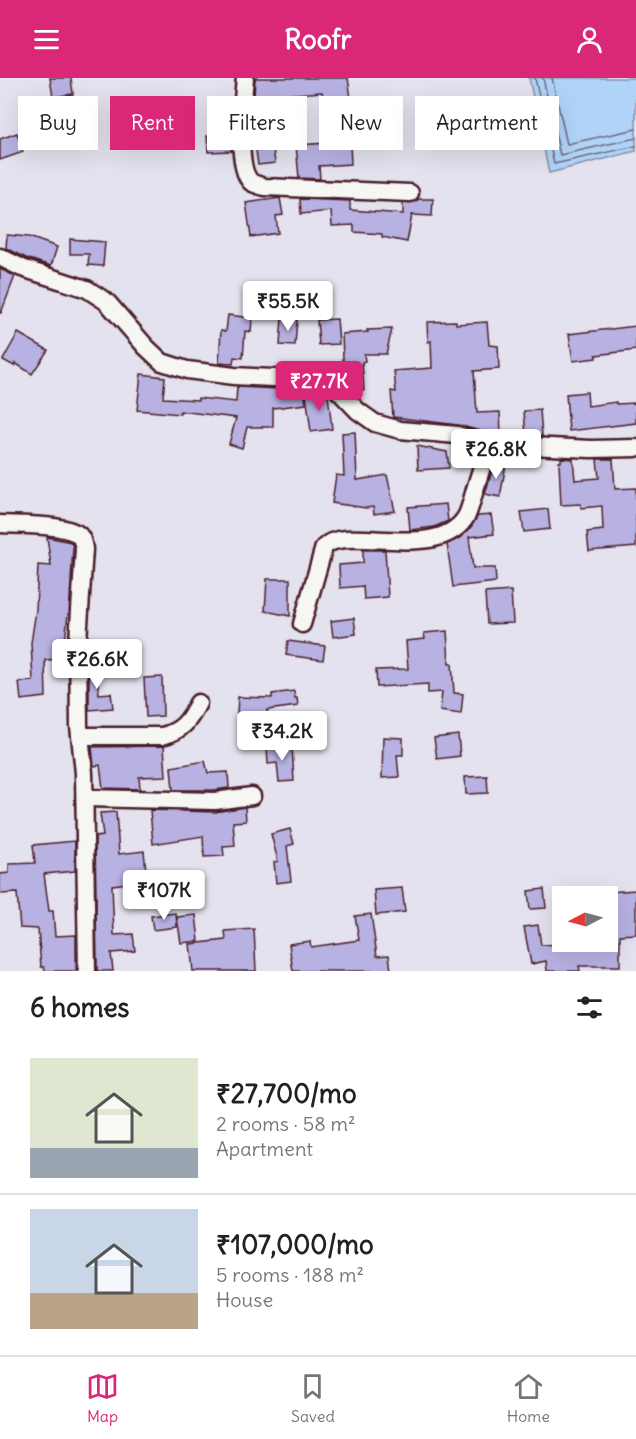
<!DOCTYPE html>
<meta charset="utf-8">
<style>
:root{--surface:#fff;--page:#f2f2f2;--text:#222;--muted:#767676;--line:#e0e0e0;--accent:#db2777}
body{margin:0;font-family:Delius,sans-serif;background:var(--page);color:var(--text);height:100vh;display:flex;flex-direction:column;font-size:22px;white-space:nowrap}
*{box-sizing:border-box;margin:0}
p{font-size:20px;color:var(--muted)}
.icon{flex:none;width:33px;height:33px;fill:none;stroke:currentColor;stroke-width:2;stroke-linecap:round;stroke-linejoin:round}
.map{position:relative;height:893px;overflow:hidden}
.sheet{display:flex;flex-direction:column;background:var(--surface);flex:1}
.sheet>*{flex:none}
.banner{position:absolute;left:18px;top:18px;width:600px;height:54px;display:flex;gap:12px}
.needle{width:39px;rotate:264deg}
.tools{position:absolute;left:552px;top:808px;display:grid;gap:12px}
.tools a{display:grid;place-items:center;width:66px;height:66px;border-radius:0px;background:var(--surface);box-shadow:0 6px 24px #0002;font-size:30px}
.price{position:absolute;translate:-50% -51px;padding:0 14px;border-radius:6px;background:#fff;color:#222;font-size:20px;line-height:39px;filter:drop-shadow(0 2px 3px #0008)}
.price::after{content:'';position:absolute;left:50%;top:36px;width:18px;height:14px;margin-left:-9px;background:inherit;clip-path:polygon(0 0,100% 0,50% 100%)}
.price.active{background:var(--accent);color:#fff}
ul{padding:0;list-style:none}
li{display:flex;align-items:center;gap:18px;height:150px;padding:0 30px}
li+li{border-top:2px solid var(--line)}
li span{display:grid;place-items:center;flex:none;width:168px;height:120px;border-radius:0px;color:#555}
li>.icon{margin-inline-start:auto}
span .icon{width:72px;height:72px;fill:#fffc;stroke-width:1}
li b{font-size:26px}
h2{display:flex;justify-content:space-between;align-items:center;height:72px;padding:0 30px;font-size:26px}
.tag{padding:0 21px;border-radius:0px;background:var(--surface);box-shadow:0 6px 24px #0002;font-size:21px;line-height:54px}
.tag.active{background:var(--accent);color:#fff}
header{display:flex;justify-content:space-between;align-items:center;height:78px;padding:0 30px;background:var(--accent);color:#fff;font-size:27px;font-weight:700}
.tab-bar{display:flex;justify-content:space-around;align-items:center;height:84px;border-top:2px solid var(--line);background:var(--surface);font-size:16px;color:var(--muted)}
.tab-bar a{display:grid;justify-items:center;gap:3px}
.tab-bar .active{color:var(--accent)}
.map>svg:first-child{display:block}
.water{fill:#afd4f8;stroke:#878ca6;stroke-width:1.5}
.lines{fill:none;stroke-linecap:round;stroke-linejoin:round}
.shore{stroke:#72677d;stroke-width:1.5}
.building{fill:#b8b2e3;stroke:#4a1f2b;stroke-width:1.5}
.minor-casing{stroke:#4a1f2b;stroke-width:21}
.minor{stroke:#f6f6f2;stroke-width:16}
</style>
<header><svg class="icon" aria-label="menu" viewBox="0 0 24 24"><path d="M4 6h16M4 12h16M4 18h16"/></svg>Roofr<svg class="icon" aria-label="person" viewBox="0 0 24 24"><circle cx="12" cy="8" r="4"/><path d="M4 21q1-7 8-7t8 7"/></svg></header>
<div class="map">
<svg width="636" height="893" viewBox="0 0 636 893">
<rect width="100%" height="100%" fill="#e3e2ee"/>
<filter id="ink" filterUnits="userSpaceOnUse"><feTurbulence type="fractalNoise" baseFrequency=".0167" numOctaves="2"/><feDisplacementMap in="SourceGraphic" scale="12" xChannelSelector="R" yChannelSelector="G"/><feConvolveMatrix kernelMatrix="1 2 1 2 8 2 1 2 1" color-interpolation-filters="sRGB"/></filter>
<g filter="url(#ink)">
<polygon class="water" points="529,0 636,0 636,73 549,95"/>
<g class="lines">
<g class="shore">
<polyline points="535,0 554,86 636,68"/>
<polyline points="543,0 560,77 636,60"/>
<polyline points="552,0 567,66 636,51"/>
</g>
</g>
<g class="building">
<polygon points="50,0 71,0 73,16 53,19"/>
<polygon points="255,0 348,0 352,27 343,28 345,68 350,67 351,86 319,88 320,101 299,100 296,67 328,65 327,30 325,30 322,14 254,19"/>
<polygon points="17,55 23,74 0,82 0,61"/>
<polygon points="271,56 275,85 258,87 254,58"/>
<polygon points="231,57 231,73 208,74 207,58"/>
<polygon points="280,120 283,137 276,138 278,155 251,159 246,125"/>
<polygon points="300,121 350,123 350,132 403,136 403,125 414,124 419,121 433,121 432,138 412,137 407,164 382,159 382,156 354,154 354,147 332,148 331,133 301,136"/>
<polygon points="7,157 29,159 57,169 51,188 26,180 6,170"/>
<polygon points="70,161 105,164 103,188 88,187 89,176 70,176"/>
<polygon points="0,191 15,198 1,235 0,235"/>
<polygon points="228,237 252,240 251,254 245,253 243,280 234,279 233,286 219,285 221,252 226,253"/>
<polygon points="282,240 297,241 295,268 280,267"/>
<polygon points="337,241 339,266 319,267 317,242"/>
<polygon points="456,243 456,246 487,244 489,267 498,268 499,291 474,293 477,335 500,334 501,356 491,356 458,347 393,339 391,313 396,314 394,293 432,290 431,263 428,264 427,244"/>
<polygon points="636,248 636,272 596,277 596,280 573,283 569,256"/>
<polygon points="392,251 386,276 364,276 365,283 362,284 364,312 353,313 344,304 342,256 368,254 367,252"/>
<polygon points="18,255 48,272 32,296 15,285 14,288 3,282"/>
<polygon points="141,296 165,299 163,320 198,322 198,320 236,324 237,309 304,312 306,326 273,330 273,349 247,349 242,370 229,366 236,340 180,333 180,336 137,332"/>
<polygon points="319,314 328,317 332,351 311,354 306,316"/>
<polygon points="587,314 588,328 616,324 616,326 636,325 636,345 569,353 566,316"/>
<polygon points="540,332 542,358 526,357 524,333"/>
<polygon points="355,354 357,402 387,397 395,433 374,436 373,429 366,430 332,425 336,397 344,398 342,355"/>
<polygon points="417,368 447,374 449,390 418,392"/>
<polygon points="561,380 573,381 575,402 599,400 597,381 613,381 615,411 636,410 636,469 589,473 587,454 603,452 602,428 581,430 581,426 561,427 559,384 561,384"/>
<polygon points="495,383 506,386 500,419 485,416"/>
<polygon points="446,426 448,443 434,449 410,452 408,429"/>
<polygon points="548,431 550,451 524,454 521,434"/>
<polygon points="491,437 494,456 469,459 473,490 495,490 496,504 453,509 447,466 462,459 478,438"/>
<polygon points="47,459 71,464 73,469 69,536 68,536 63,581 45,582 46,619 21,622 19,604 33,603 31,565 36,532 38,487 51,488"/>
<polygon points="363,472 385,472 388,519 364,521 363,508 340,510 339,487 363,485"/>
<polygon points="267,501 290,501 290,538 265,533"/>
<polygon points="511,513 513,545 487,546 485,515"/>
<polygon points="354,540 356,556 333,559 331,543"/>
<polygon points="447,553 449,585 452,585 454,615 463,616 461,636 440,633 442,614 428,615 428,606 377,609 376,592 408,591 406,563 425,561 424,555"/>
<polygon points="288,563 325,568 323,582 286,577"/>
<polygon points="96,578 99,616 111,615 113,630 89,632 89,579"/>
<polygon points="162,599 163,638 146,639 144,600"/>
<polygon points="294,613 295,620 297,620 298,628 267,632 269,655 254,656 252,635 237,635 238,619 272,620 272,616"/>
<polygon points="458,657 460,678 437,681 434,660"/>
<polygon points="383,659 403,660 403,677 397,677 399,699 382,700"/>
<polygon points="164,668 166,698 139,699 140,711 103,710 100,687 94,688 92,669"/>
<polygon points="292,669 294,703 279,704 277,685 268,686 267,670"/>
<polygon points="205,683 208,695 228,694 229,710 214,712 173,712 171,689"/>
<polygon points="487,698 488,715 466,716 465,699"/>
<polygon points="245,729 246,743 233,744 235,768 223,769 224,778 204,779 203,758 153,766 150,732 215,734"/>
<polygon points="116,734 119,776 144,773 147,803 112,807 114,857 133,856 135,873 111,875 113,893 97,893 95,759 103,758 100,735"/>
<polygon points="290,751 294,766 287,768 291,803 276,805 274,784 278,783 271,756"/>
<polygon points="75,763 75,793 44,796 49,833 53,833 55,858 76,857 76,893 45,893 44,889 41,889 38,851 20,850 17,815 0,816 0,796 9,795 9,786 35,785 33,767"/>
<polygon points="402,810 405,834 376,837 374,812"/>
<polygon points="544,811 546,830 530,831 528,813"/>
<polygon points="636,812 636,856 620,857 620,888 579,888 580,893 547,893 546,883 531,886 524,849 538,847 541,867 608,864 608,814"/>
<polygon points="176,835 177,849 153,852 151,838"/>
<polygon points="371,836 377,878 389,877 391,893 293,893 289,866 310,863 311,869 359,862 355,838"/>
<polygon points="196,837 199,863 181,865 177,839"/>
<polygon points="254,851 256,893 193,893 190,866 226,862 225,853"/>
</g>
<g class="lines">
<g class="minor-casing">
<g id="minor">
<path d="M245 0C243 21 235 89 251 104 254 106 261 108 265 109L410 115"/>
<polyline points="0,179 22,190 87,211 107,224 146,269 162,284 187,292 234,298 315,302 334,308 358,333 375,345 400,352 457,357 489,366 591,371 636,370"/>
<path d="M0 446C20 447 59 446 76 455 82 458 83 465 84 471L78 563 79 648 84 695 87 893"/>
<path d="M302 546 324 469C346 445 441 486 467 437 470 430 472 422 474 415 479 398 484 382 489 366"/>
<path d="M80 658H162C182 653 189 643 198 625"/>
<polyline points="85,720 215,723 252,718"/>
</g>
</g>
<use href="#minor" class="minor"/>
</g>
</g>
</svg>
<div class="tools">
<a><svg class="needle" viewBox="-14 -14 28 28"><path d="M0-13l5 13h-10z" fill="#e53935"/><path d="M0 13l5-13h-10z" fill="#767676"/></svg></a>
</div>
<b class="price" style="left:288px;top:254px">₹55.5K</b>
<b class="price active" style="left:319px;top:334px">₹27.7K</b>
<b class="price" style="left:496px;top:402px">₹26.8K</b>
<b class="price" style="left:97px;top:612px">₹26.6K</b>
<b class="price" style="left:282px;top:684px">₹34.2K</b>
<b class="price" style="left:164px;top:843px">₹107K</b>
<div class="banner">
<a class="tag">Buy</a>
<a class="tag active">Rent</a>
<a class="tag">Filters</a>
<a class="tag">New</a>
<a class="tag">Apartment</a>
</div>
</div>
<section class="sheet">
<h2>6 homes<svg class="icon" aria-label="filters" viewBox="0 0 24 24"><path d="M4 7h16M4 17h16"/><circle cx="9" cy="7" r="2"/><circle cx="15" cy="17" r="2"/></svg></h2>
<ul>
<li><span style="background:linear-gradient(#dfe7d0 75%,#9aa5b1 0)"><svg class="icon" aria-label="home" viewBox="0 0 24 24"><path d="M3 11l9-7 9 7M6 9v11h12V9"/></svg></span><div><b>₹27,700/mo</b><p>2 rooms · 58 m²</p><p>Apartment</p></div></li>
<li><span style="background:linear-gradient(#c9d6e8 70%,#b9a48a 0)"><svg class="icon" aria-label="home" viewBox="0 0 24 24"><path d="M3 11l9-7 9 7M6 9v11h12V9"/></svg></span><div><b>₹107,000/mo</b><p>5 rooms · 188 m²</p><p>House</p></div></li>
</ul>
</section>
<nav class="tab-bar">
<a class="active"><svg class="icon" aria-label="map" viewBox="0 0 24 24"><path d="M3 6l6-2 6 2 6-2v14l-6 2-6-2-6 2zM9 4v14M15 6v14"/></svg>Map</a>
<a><svg class="icon" aria-label="saved" viewBox="0 0 24 24"><path d="M7 4h10v16l-5-4-5 4z"/></svg>Saved</a>
<a><svg class="icon" aria-label="home" viewBox="0 0 24 24"><path d="M3 11l9-7 9 7M6 9v11h12V9"/></svg>Home</a>
</nav>
